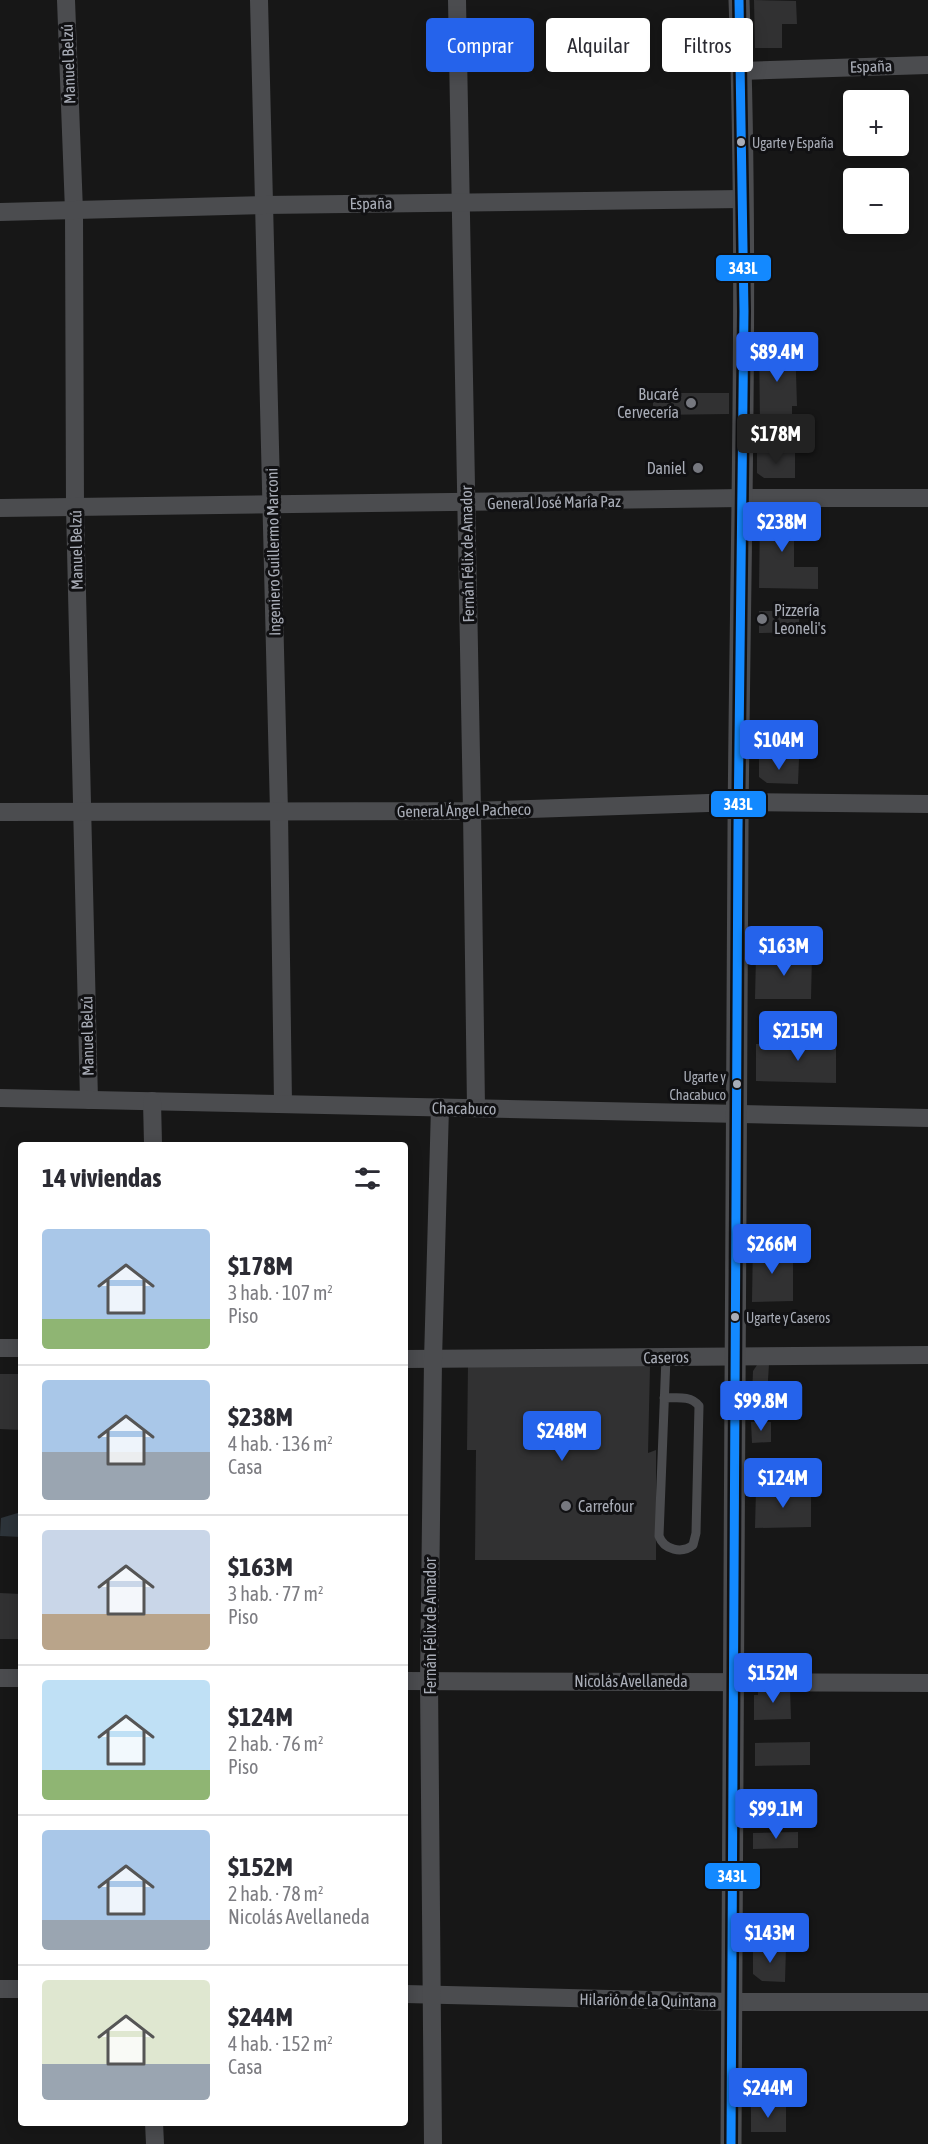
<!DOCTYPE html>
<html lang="es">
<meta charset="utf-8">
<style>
:root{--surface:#fff;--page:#f7f7f7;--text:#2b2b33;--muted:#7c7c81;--line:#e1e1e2;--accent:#2563eb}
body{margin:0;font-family:"Asap Condensed",sans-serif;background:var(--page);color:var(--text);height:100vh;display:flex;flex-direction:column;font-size:22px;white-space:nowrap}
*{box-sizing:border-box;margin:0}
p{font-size:20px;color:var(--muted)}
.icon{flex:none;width:33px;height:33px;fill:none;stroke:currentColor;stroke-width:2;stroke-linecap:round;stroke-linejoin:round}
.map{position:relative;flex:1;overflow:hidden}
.details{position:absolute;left:18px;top:1142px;width:390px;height:984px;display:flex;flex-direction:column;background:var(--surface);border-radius:6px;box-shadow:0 3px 15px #0003}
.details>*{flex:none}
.banner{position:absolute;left:426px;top:18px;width:411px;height:54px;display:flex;gap:12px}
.fabs{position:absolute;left:843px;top:90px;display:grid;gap:12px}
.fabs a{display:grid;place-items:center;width:66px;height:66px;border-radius:6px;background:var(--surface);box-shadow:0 3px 15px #0003;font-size:30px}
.price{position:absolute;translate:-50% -51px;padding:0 14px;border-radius:6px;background:var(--accent);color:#fff;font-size:20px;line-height:39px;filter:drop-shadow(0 2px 3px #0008)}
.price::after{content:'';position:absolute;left:50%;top:36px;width:18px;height:14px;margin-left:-9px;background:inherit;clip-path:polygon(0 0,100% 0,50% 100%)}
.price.on{background:#222;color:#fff}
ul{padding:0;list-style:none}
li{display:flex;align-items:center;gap:18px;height:150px;padding:0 24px}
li+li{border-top:2px solid var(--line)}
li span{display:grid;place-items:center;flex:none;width:168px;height:120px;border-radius:6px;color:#555}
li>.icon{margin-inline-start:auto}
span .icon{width:72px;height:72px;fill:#fffc;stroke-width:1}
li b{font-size:26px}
h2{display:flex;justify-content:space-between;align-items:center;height:72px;padding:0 24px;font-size:26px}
.chip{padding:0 21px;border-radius:6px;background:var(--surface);box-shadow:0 3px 15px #0003;font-size:21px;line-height:54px}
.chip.on{background:var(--accent);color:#fff}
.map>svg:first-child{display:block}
.water{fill:#2d343a}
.building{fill:#313132}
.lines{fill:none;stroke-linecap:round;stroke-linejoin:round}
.service{stroke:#4b4c4f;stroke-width:9}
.minor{stroke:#4b4c4f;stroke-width:18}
.tertiary{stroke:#4b4c4f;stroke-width:21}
.bus-1-casing{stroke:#111113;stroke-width:14}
.bus-1{stroke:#1389ff;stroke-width:9}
.bus-dot{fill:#a9adb7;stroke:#111113;stroke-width:2}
.poi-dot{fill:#76787f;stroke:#111113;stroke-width:2}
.labels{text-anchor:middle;stroke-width:6;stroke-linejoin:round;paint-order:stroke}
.bus-label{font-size:14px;fill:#a9adb7;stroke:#111113;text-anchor:start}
.street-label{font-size:16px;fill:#a9adb7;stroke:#111113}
.poi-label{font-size:16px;fill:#a9adb7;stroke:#111113;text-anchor:end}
.line-badge{stroke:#111113;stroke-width:2}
.badge-label{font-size:16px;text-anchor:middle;font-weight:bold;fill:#fff}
</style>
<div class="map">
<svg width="928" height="2144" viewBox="0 0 928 2144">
<rect width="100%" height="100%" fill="#171717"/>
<polygon class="water" points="21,1512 21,1537 0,1536 1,1518"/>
<g class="building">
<polygon points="754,0 796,1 797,24 782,24 782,48 755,48"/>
<polygon points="795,340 797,406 792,406 792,427 760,427 759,341"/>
<polygon points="653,393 729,393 729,414 653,415"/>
<polygon points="757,452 795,452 795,478 764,478 757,473"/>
<polygon points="765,510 800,510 800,541 794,541 794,567 818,567 818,589 759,588 760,514"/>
<polygon points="759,611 799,611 799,632 759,633"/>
<polygon points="759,758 799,759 798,784 767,783 759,777"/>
<polygon points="756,955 812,955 811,999 755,999"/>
<polygon points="812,1036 836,1037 836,1083 756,1081 756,1044 812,1044"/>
<polygon points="753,1239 793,1257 793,1301 752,1302"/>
<polygon points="468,1363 650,1366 648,1453 656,1450 656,1560 475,1560 476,1450 467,1450"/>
<polygon points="769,1364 767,1397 752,1396 753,1371 757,1365"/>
<polygon points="0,1374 21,1374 21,1430 0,1429"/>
<polygon points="751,1422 771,1422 771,1442 752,1443"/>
<polygon points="756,1489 811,1490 811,1527 755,1528"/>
<polygon points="0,1593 21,1594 21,1639 0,1639"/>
<polygon points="790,1688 791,1719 754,1720 754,1695 758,1695 758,1689"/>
<polygon points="810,1742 810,1765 755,1766 755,1743"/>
<polygon points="798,1832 798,1848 753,1849 753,1833"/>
<polygon points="753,1947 786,1947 785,1982 762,1981 753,1974"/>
<polygon points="751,2105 786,2106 786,2132 751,2132"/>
</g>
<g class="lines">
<path class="service" d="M664 1398C676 1398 691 1395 699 1406L696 1533 693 1545C682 1554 664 1550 659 1536L666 1357"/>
<g class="minor">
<polyline points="66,0 74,211 75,507 89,1100"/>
<polyline points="259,0 279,812 283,1104"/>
<polyline points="457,0 472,811 476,1108"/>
<polyline points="741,71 928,65"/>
<polyline points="0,212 264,205 742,199"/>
<polyline points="0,508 742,498 928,498"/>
<polyline points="0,812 472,811 738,802 928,804"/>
<polyline points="0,1098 928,1118"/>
<polyline points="152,1101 153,1144"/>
<polyline points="0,1348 21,1348"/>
<polyline points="405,1359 928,1355"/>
<polyline points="0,1678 21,1678"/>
<polyline points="405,1681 928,1683"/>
<polyline points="0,1989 21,1989"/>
<polyline points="405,1994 732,2002 928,2002"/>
<polyline points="154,2122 155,2144"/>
<polyline points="433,2144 429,1681 433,1360 440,1107"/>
</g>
<path class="tertiary" d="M731 2144C733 1706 735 1268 738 830 740 553 749 276 739 0"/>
<g class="bus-1-casing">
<polyline id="bus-1" points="731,2144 738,830 744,311 739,0"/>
</g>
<use href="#bus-1" class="bus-1"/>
</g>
<g class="bus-dot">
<circle cx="741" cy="142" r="5"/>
<circle cx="737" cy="1084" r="5"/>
<circle cx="735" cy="1317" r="5"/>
</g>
<g class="poi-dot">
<circle cx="691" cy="403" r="6"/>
<circle cx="698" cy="468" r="6"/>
<circle cx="762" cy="619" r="6"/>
<circle cx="566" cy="1506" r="6"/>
</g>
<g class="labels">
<g class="bus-label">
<text x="752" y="148">Ugarte y España</text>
<text x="726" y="1082" text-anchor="end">Ugarte y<tspan x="726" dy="18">Chacabuco</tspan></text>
<text x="746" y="1323">Ugarte y Caseros</text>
</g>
<g class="street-label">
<text transform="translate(68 64) rotate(-92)" y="6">Manuel Belzú</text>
<text transform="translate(871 66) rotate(-2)" y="6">España</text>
<text transform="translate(371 203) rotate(-1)" y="6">España</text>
<text transform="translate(554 502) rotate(-1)" y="6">General José María Paz</text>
<text transform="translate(76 550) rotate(-91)" y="6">Manuel Belzú</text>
<text transform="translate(273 552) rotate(-91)" y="6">Ingeniero Guillermo Marconi</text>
<text transform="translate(467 554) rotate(-91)" y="6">Fernán Félix de Amador</text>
<text transform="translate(464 810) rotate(-1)" y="6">General Ángel Pacheco</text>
<text transform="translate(87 1036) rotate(-91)" y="6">Manuel Belzú</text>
<text transform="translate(464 1108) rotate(1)" y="6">Chacabuco</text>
<text transform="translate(666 1357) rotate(-1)" y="6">Caseros</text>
<text transform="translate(430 1626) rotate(-90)" y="6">Fernán Félix de Amador</text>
<text x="631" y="1687">Nicolás Avellaneda</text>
<text transform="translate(648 2000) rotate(1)" y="6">Hilarión de la Quintana</text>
</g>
<g class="poi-label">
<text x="679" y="400">Bucaré<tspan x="679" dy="18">Cervecería</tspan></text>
<text x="686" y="474">Daniel</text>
<text x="774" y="616" text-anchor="start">Pizzería<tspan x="774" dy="18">Leoneli's</tspan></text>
<text x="578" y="1512" text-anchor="start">Carrefour</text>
</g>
</g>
<g class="line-badge">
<rect x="715" y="254" width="57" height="28" rx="6" fill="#1389ff"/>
<rect x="710" y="790" width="57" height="28" rx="6" fill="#1389ff"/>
<rect x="704" y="1862" width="57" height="28" rx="6" fill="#1389ff"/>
</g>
<g class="badge-label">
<text x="743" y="274">343L</text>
<text x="738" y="810">343L</text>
<text x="732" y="1882">343L</text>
</g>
</svg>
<div class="fabs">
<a>+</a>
<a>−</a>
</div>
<b class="price" style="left:777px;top:383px">$89.4M</b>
<b class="price on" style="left:776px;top:465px">$178M</b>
<b class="price" style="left:782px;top:553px">$238M</b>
<b class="price" style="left:779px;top:771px">$104M</b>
<b class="price" style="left:784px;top:977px">$163M</b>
<b class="price" style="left:798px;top:1062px">$215M</b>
<b class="price" style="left:772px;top:1275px">$266M</b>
<b class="price" style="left:761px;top:1432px">$99.8M</b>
<b class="price" style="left:562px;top:1462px">$248M</b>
<b class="price" style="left:783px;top:1509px">$124M</b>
<b class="price" style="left:773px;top:1704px">$152M</b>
<b class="price" style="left:776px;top:1840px">$99.1M</b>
<b class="price" style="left:770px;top:1964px">$143M</b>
<b class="price" style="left:768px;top:2119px">$244M</b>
<div class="banner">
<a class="chip on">Comprar</a>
<a class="chip">Alquilar</a>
<a class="chip">Filtros</a>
</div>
<section class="details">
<h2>14 viviendas<svg class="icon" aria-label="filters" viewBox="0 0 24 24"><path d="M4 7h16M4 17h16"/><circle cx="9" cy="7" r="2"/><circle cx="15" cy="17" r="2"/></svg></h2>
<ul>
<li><span style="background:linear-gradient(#a9c7e8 75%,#8fb573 0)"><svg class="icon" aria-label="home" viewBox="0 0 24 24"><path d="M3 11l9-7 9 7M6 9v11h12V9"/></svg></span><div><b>$178M</b><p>3 hab. · 107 m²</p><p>Piso</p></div></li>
<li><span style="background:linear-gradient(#a9c7e8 60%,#9aa5b1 0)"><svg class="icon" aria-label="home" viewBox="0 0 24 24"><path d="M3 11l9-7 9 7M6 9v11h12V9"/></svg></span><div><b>$238M</b><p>4 hab. · 136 m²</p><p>Casa</p></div></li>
<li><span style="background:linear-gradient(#c9d6e8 70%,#b9a48a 0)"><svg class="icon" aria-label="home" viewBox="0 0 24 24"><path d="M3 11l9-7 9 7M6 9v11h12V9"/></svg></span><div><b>$163M</b><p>3 hab. · 77 m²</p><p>Piso</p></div></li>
<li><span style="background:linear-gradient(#bfe0f5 75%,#8fb573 0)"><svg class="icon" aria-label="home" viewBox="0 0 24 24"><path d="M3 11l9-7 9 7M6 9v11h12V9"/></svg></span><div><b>$124M</b><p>2 hab. · 76 m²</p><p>Piso</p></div></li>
<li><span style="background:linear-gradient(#a9c7e8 75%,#9aa5b1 0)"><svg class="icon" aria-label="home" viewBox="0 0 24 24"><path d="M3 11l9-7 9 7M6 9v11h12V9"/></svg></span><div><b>$152M</b><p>2 hab. · 78 m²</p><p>Nicolás Avellaneda</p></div></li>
<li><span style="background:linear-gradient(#dfe7d0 70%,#9aa5b1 0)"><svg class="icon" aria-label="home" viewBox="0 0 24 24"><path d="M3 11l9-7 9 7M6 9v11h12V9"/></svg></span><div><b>$244M</b><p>4 hab. · 152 m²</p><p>Casa</p></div></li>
</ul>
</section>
</div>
